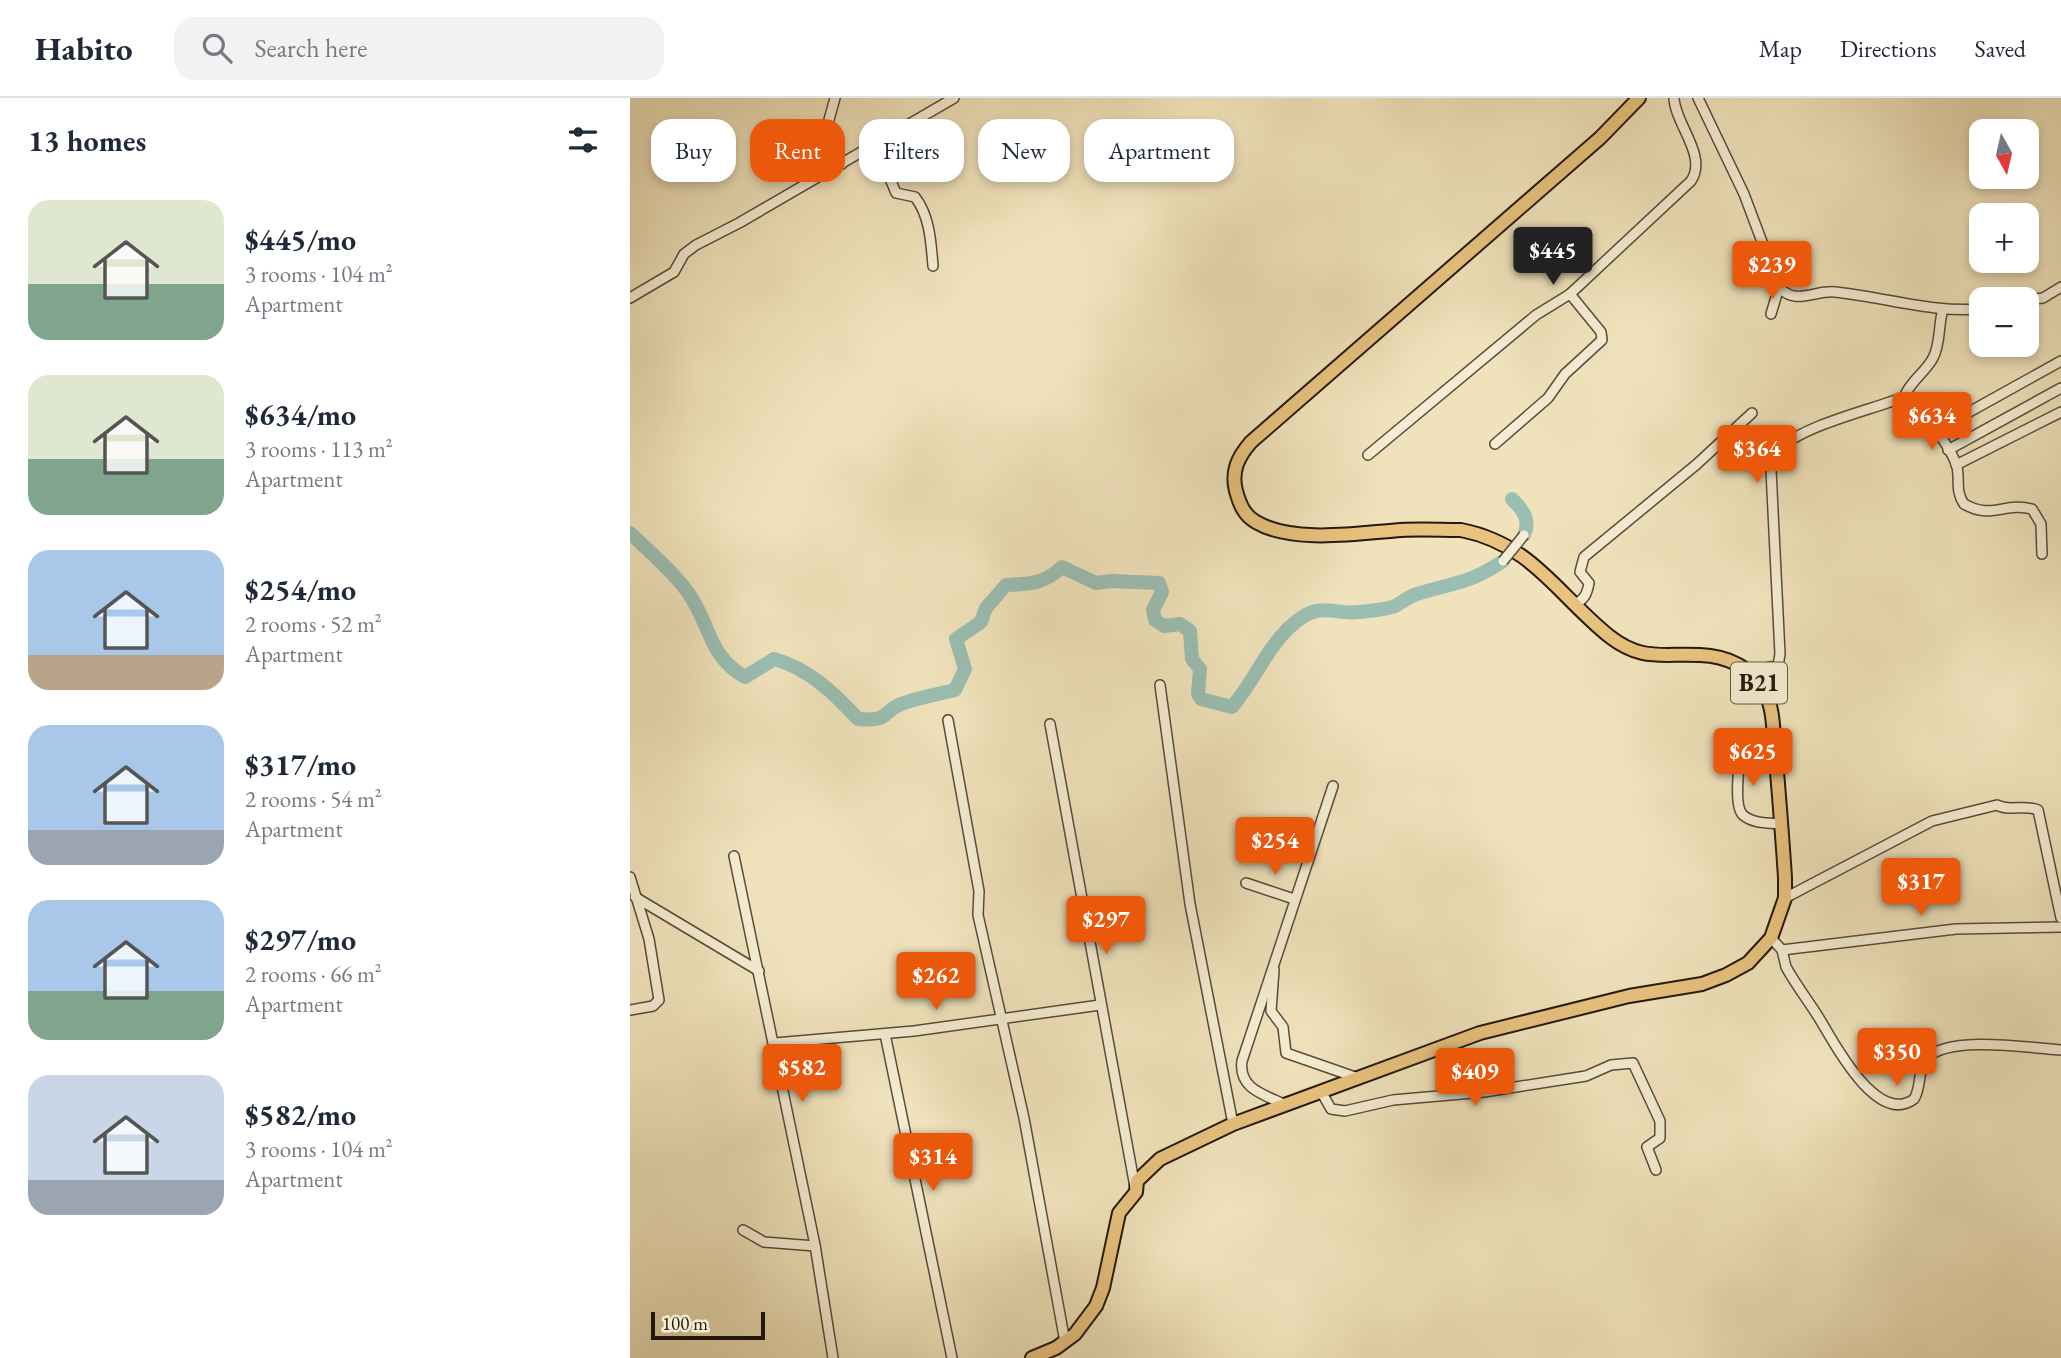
<!DOCTYPE html>
<meta charset="utf-8">
<style>
:root{--surface:#fff;--page:#f2f2f3;--text:#1f2937;--muted:#747a83;--line:#e0e1e3;--accent:#ea580c}
body{margin:0;font-family:"EB Garamond",serif;background:var(--page);color:var(--text);height:100vh;display:flex;flex-direction:column;font-size:26px;white-space:nowrap}
*{box-sizing:border-box;margin:0}
p{font-size:23px;color:var(--muted)}
.icon{flex:none;width:38px;height:38px;fill:none;stroke:currentColor;stroke-width:2;stroke-linecap:round;stroke-linejoin:round}
.map{position:relative;flex:1;overflow:hidden}
.side{display:flex;flex-direction:column;background:var(--surface);width:630px}
.side>*{flex:none}
.hud{position:absolute;left:21px;top:21px;width:665px;height:63px;display:flex;gap:14px}
.needle{width:46px;rotate:172deg}
.buttons{position:absolute;left:1339px;top:21px;display:grid;gap:14px}
.buttons a{display:grid;place-items:center;width:70px;height:70px;border-radius:14px;background:var(--surface);box-shadow:0 4px 10px #0003;font-size:35px}
.scale{position:absolute;left:21px;bottom:18px;width:114px;box-sizing:border-box;padding-left:7px;border:4px solid #24180d;border-top:0;font-size:19px;line-height:24px;white-space:nowrap;color:#24180d;-webkit-text-stroke:5px #f5edd3;paint-order:stroke}
.price{position:absolute;translate:-50% -60px;padding:0 16px;border-radius:7px;background:var(--accent);color:#fff;font-size:23px;line-height:46px;filter:drop-shadow(0 2px 4px #0008)}
.price::after{content:'';position:absolute;left:50%;top:42px;width:21px;height:16px;margin-left:-10px;background:inherit;clip-path:polygon(0 0,100% 0,50% 100%)}
.price.active{background:#222;color:#fff}
ul{padding:0;list-style:none}
li{display:flex;align-items:center;gap:21px;height:175px;padding:0 28px}
li span{display:grid;place-items:center;flex:none;width:196px;height:140px;border-radius:21px;color:#555}
li>.icon{margin-inline-start:auto}
span .icon{width:84px;height:84px;fill:#fffc;stroke-width:1}
li b{font-size:30px}
h2{display:flex;justify-content:space-between;align-items:center;height:84px;padding:0 28px;font-size:30px}
.tag{padding:0 24px;border-radius:21px;background:var(--surface);box-shadow:0 4px 10px #0003;font-size:24px;line-height:63px}
.tag.active{background:var(--accent);color:#fff}
header{display:flex;align-items:center;gap:42px;box-sizing:border-box;height:98px;padding:0 35px;background:var(--surface);border-bottom:2px solid var(--line)}
header strong{font-size:33px}
nav{display:flex;gap:38px;margin-inline-start:auto;font-size:24px}
.search{width:490px;height:63px;background:var(--page);display:flex;align-items:center;gap:18px;box-sizing:border-box;padding:0 24px;border-radius:21px;color:var(--muted);font-size:26px}
main{display:flex;flex:1;min-height:0}
.map>svg:first-child{display:block}
.lines{fill:none;stroke-linecap:round;stroke-linejoin:round}
.river{stroke:#9abeb2;stroke-width:14}
.minor-casing{stroke:#574b39;stroke-width:12}
.highway-casing{stroke:#24180d;stroke-width:16}
.minor{stroke:#f5edd3;stroke-width:9}
.highway{stroke:#e8c27e;stroke-width:12}
.minor-bridge-casing{stroke:#574b39;stroke-width:12;stroke-linecap:butt}
.minor-bridge{stroke:#f5edd3;stroke-width:9}
.labels{text-anchor:middle;stroke-width:5;stroke-linejoin:round;paint-order:stroke}
.shield{fill:#f5edd3;stroke:#635848;stroke-width:2}
.shield-label{font-size:24px;font-weight:bold;fill:#24180d}
</style>
<header>
<strong>Habito</strong>
<div class="search"><svg class="icon" aria-label="search" viewBox="0 0 24 24"><circle cx="10" cy="10" r="6"/><path d="M15 15l6 6"/></svg>Search here</div>
<nav><a>Map</a><a>Directions</a><a>Saved</a></nav>
</header>
<main>
<section class="side">
<h2>13 homes<svg class="icon" aria-label="filters" viewBox="0 0 24 24"><path d="M4 7h16M4 17h16"/><circle cx="9" cy="7" r="2"/><circle cx="15" cy="17" r="2"/></svg></h2>
<ul>
<li><span style="background:linear-gradient(#dfe7d0 60%,#7fa58c 0)"><svg class="icon" aria-label="home" viewBox="0 0 24 24"><path d="M3 11l9-7 9 7M6 9v11h12V9"/></svg></span><div><b>$445/mo</b><p>3 rooms · 104 m²</p><p>Apartment</p></div></li>
<li><span style="background:linear-gradient(#dfe7d0 60%,#7fa58c 0)"><svg class="icon" aria-label="home" viewBox="0 0 24 24"><path d="M3 11l9-7 9 7M6 9v11h12V9"/></svg></span><div><b>$634/mo</b><p>3 rooms · 113 m²</p><p>Apartment</p></div></li>
<li><span style="background:linear-gradient(#a9c7e8 75%,#b9a48a 0)"><svg class="icon" aria-label="home" viewBox="0 0 24 24"><path d="M3 11l9-7 9 7M6 9v11h12V9"/></svg></span><div><b>$254/mo</b><p>2 rooms · 52 m²</p><p>Apartment</p></div></li>
<li><span style="background:linear-gradient(#a9c7e8 75%,#9aa5b1 0)"><svg class="icon" aria-label="home" viewBox="0 0 24 24"><path d="M3 11l9-7 9 7M6 9v11h12V9"/></svg></span><div><b>$317/mo</b><p>2 rooms · 54 m²</p><p>Apartment</p></div></li>
<li><span style="background:linear-gradient(#a9c7e8 65%,#7fa58c 0)"><svg class="icon" aria-label="home" viewBox="0 0 24 24"><path d="M3 11l9-7 9 7M6 9v11h12V9"/></svg></span><div><b>$297/mo</b><p>2 rooms · 66 m²</p><p>Apartment</p></div></li>
<li><span style="background:linear-gradient(#c9d6e8 75%,#9aa5b1 0)"><svg class="icon" aria-label="home" viewBox="0 0 24 24"><path d="M3 11l9-7 9 7M6 9v11h12V9"/></svg></span><div><b>$582/mo</b><p>3 rooms · 104 m²</p><p>Apartment</p></div></li>
</ul>
</section>
<div class="map">
<svg width="1431" height="1260" viewBox="0 0 1431 1260">
<rect width="100%" height="100%" fill="#f0e3bc"/>
<filter id="stains"><feTurbulence type="fractalNoise" baseFrequency=".00286" numOctaves="4"/><feColorMatrix values="0 0 0 0 .2 0 0 0 0 .09 0 0 0 0 .02 0 0 0 .5 -.17"/></filter>
<radialGradient id="worn" r=".72"><stop offset=".6" stop-color="#630" stop-opacity="0"/><stop offset="1" stop-color="#630" stop-opacity=".3"/></radialGradient>
<g class="lines">
<g class="river">
<path d="M882 401C893 412 901 422 894 437"/>
<path d="M0 435C18 452 48 478 61 499 81 530 79 558 115 579L144 561C178 570 204 595 228 621 263 624 250 613 274 605 290 599 309 596 325 592L335 571 326 541 351 524 356 510 376 487C400 486 414 486 432 469L466 485 482 483 529 485 532 494 523 512 525 522 534 528 550 526 560 533 562 561 570 571 568 596 571 601 602 609C627 580 639 542 671 520 692 505 708 517 728 514 739 513 755 512 765 508 771 505 777 500 784 497 820 485 840 486 873 463"/>
</g>
<g class="minor-casing">
<g id="minor">
<polyline points="205,0 197,29 212,66"/>
<path d="M1068 0 1114 96 1149 189C1165 208 1185 192 1205 194 1254 199 1302 215 1351 211"/>
<path d="M246 47 266 95 285 99C300 118 301 145 303 168"/>
<polyline points="0,200 44,174 54,156 66,147 109,125 324,0"/>
<polyline points="1396,202 1413,200 1431,189"/>
<path d="M1313 211C1308 227 1311 245 1303 260 1295 275 1281 282 1274 299 1290 306 1322 351 1327 369 1330 382 1325 393 1334 406 1362 422 1374 404 1402 411L1411 426 1412 456"/>
<polyline points="1141,216 1149,189"/>
<polyline points="1305,333 1431,263"/>
<polyline points="865,346 918,300 935,276 972,242 971,234 940,196"/>
<polyline points="1318,352 1431,290"/>
<path d="M738 357 906 217 940 196 1061 83C1078 58 1045 26 1044 0"/>
<polyline points="1326,367 1431,314"/>
<path d="M946 506C955 500 957 496 959 485L950 474 954 459 1067 366 1122 315"/>
<path d="M1125 581 1139 569 1148 568 1150 556 1141 372C1142 364 1143 357 1148 352 1173 327 1241 312 1274 299"/>
<polyline points="530,587 560,806 603,1026"/>
<polyline points="318,622 349,793 348,817 394,1020 435,1244"/>
<polyline points="420,626 505,1089"/>
<path d="M1145 649 1112 657C1108 668 1104 709 1113 717 1123 726 1140 725 1152 726"/>
<polyline points="104,758 185,1147 203,1260"/>
<polyline points="0,779 19,841 29,902 23,908 0,912"/>
<polyline points="616,785 664,801"/>
<polyline points="5,799 129,873"/>
<path d="M1155 800 1302 723 1367 707C1379 714 1394 706 1408 712L1431 820"/>
<path d="M1141 840 1152 852 1156 869C1167 889 1181 906 1192 925 1205 947 1248 1028 1284 1001 1292 989 1287 971 1297 960 1320 937 1400 950 1431 952"/>
<polyline points="1152,852 1326,831 1431,829"/>
<polyline points="644,872 641,913 653,929 656,955 728,980"/>
<polyline points="255,936 322,1260"/>
<polyline points="145,945 284,933 470,907"/>
<polyline points="692,995 701,1011 715,1013 763,1002 854,994 956,978 981,967 1003,965 1030,1023 1030,1040 1017,1049 1026,1072"/>
<path d="M656 1007C635 997 608 991 612 963L703 688"/>
<polyline points="113,1132 134,1144 185,1148"/>
</g>
</g>
<g class="highway-casing">
<path id="highway" d="M402 1260 426 1250 445 1236 466 1208 473 1190 489 1115 506 1094 507 1083 530 1061 603 1026 850 935 999 898 1072 886 1096 877 1118 865 1141 840 1155 800V779C1152 736 1149 694 1145 652 1143 633 1144 612 1135 594 1123 569 1096 558 1070 557 1032 555 1012 564 979 538 927 496 902 446 831 432 811 432 791 431 771 432 730 435 663 446 626 424 614 417 610 407 606 393 601 373 608 359 621 344L970 40 1009 0"/>
</g>
<use href="#minor" class="minor"/>
<use href="#highway" class="highway"/>
<g class="minor-bridge-casing">
<polyline id="minor-bridge" points="873,463 894,437"/>
</g>
<use href="#minor-bridge" class="minor-bridge"/>
</g>
<g class="labels">
<rect class="shield" x="1101" y="564.5" width="56" height="41" rx="5"/>
<g class="shield-label">
<text x="1129" y="593">B21</text>
</g>
</g>
<rect width="100%" height="100%" filter="url(#stains)"/>
<rect width="100%" height="100%" fill="url(#worn)"/>
</svg>
<div class="buttons">
<a><svg class="needle" viewBox="-14 -14 28 28"><path d="M0-13l5 13h-10z" fill="#e53935"/><path d="M0 13l5-13h-10z" fill="#747a83"/></svg></a>
<a>+</a>
<a>−</a>
</div>
<div class="scale">100 m</div>
<b class="price active" style="left:923px;top:189px">$445</b>
<b class="price" style="left:1142px;top:203px">$239</b>
<b class="price" style="left:1302px;top:354px">$634</b>
<b class="price" style="left:1127px;top:387px">$364</b>
<b class="price" style="left:1123px;top:690px">$625</b>
<b class="price" style="left:645px;top:779px">$254</b>
<b class="price" style="left:1291px;top:820px">$317</b>
<b class="price" style="left:476px;top:858px">$297</b>
<b class="price" style="left:306px;top:914px">$262</b>
<b class="price" style="left:1267px;top:990px">$350</b>
<b class="price" style="left:172px;top:1006px">$582</b>
<b class="price" style="left:845px;top:1010px">$409</b>
<b class="price" style="left:303px;top:1095px">$314</b>
<div class="hud">
<a class="tag">Buy</a>
<a class="tag active">Rent</a>
<a class="tag">Filters</a>
<a class="tag">New</a>
<a class="tag">Apartment</a>
</div>
</div>
</main>
